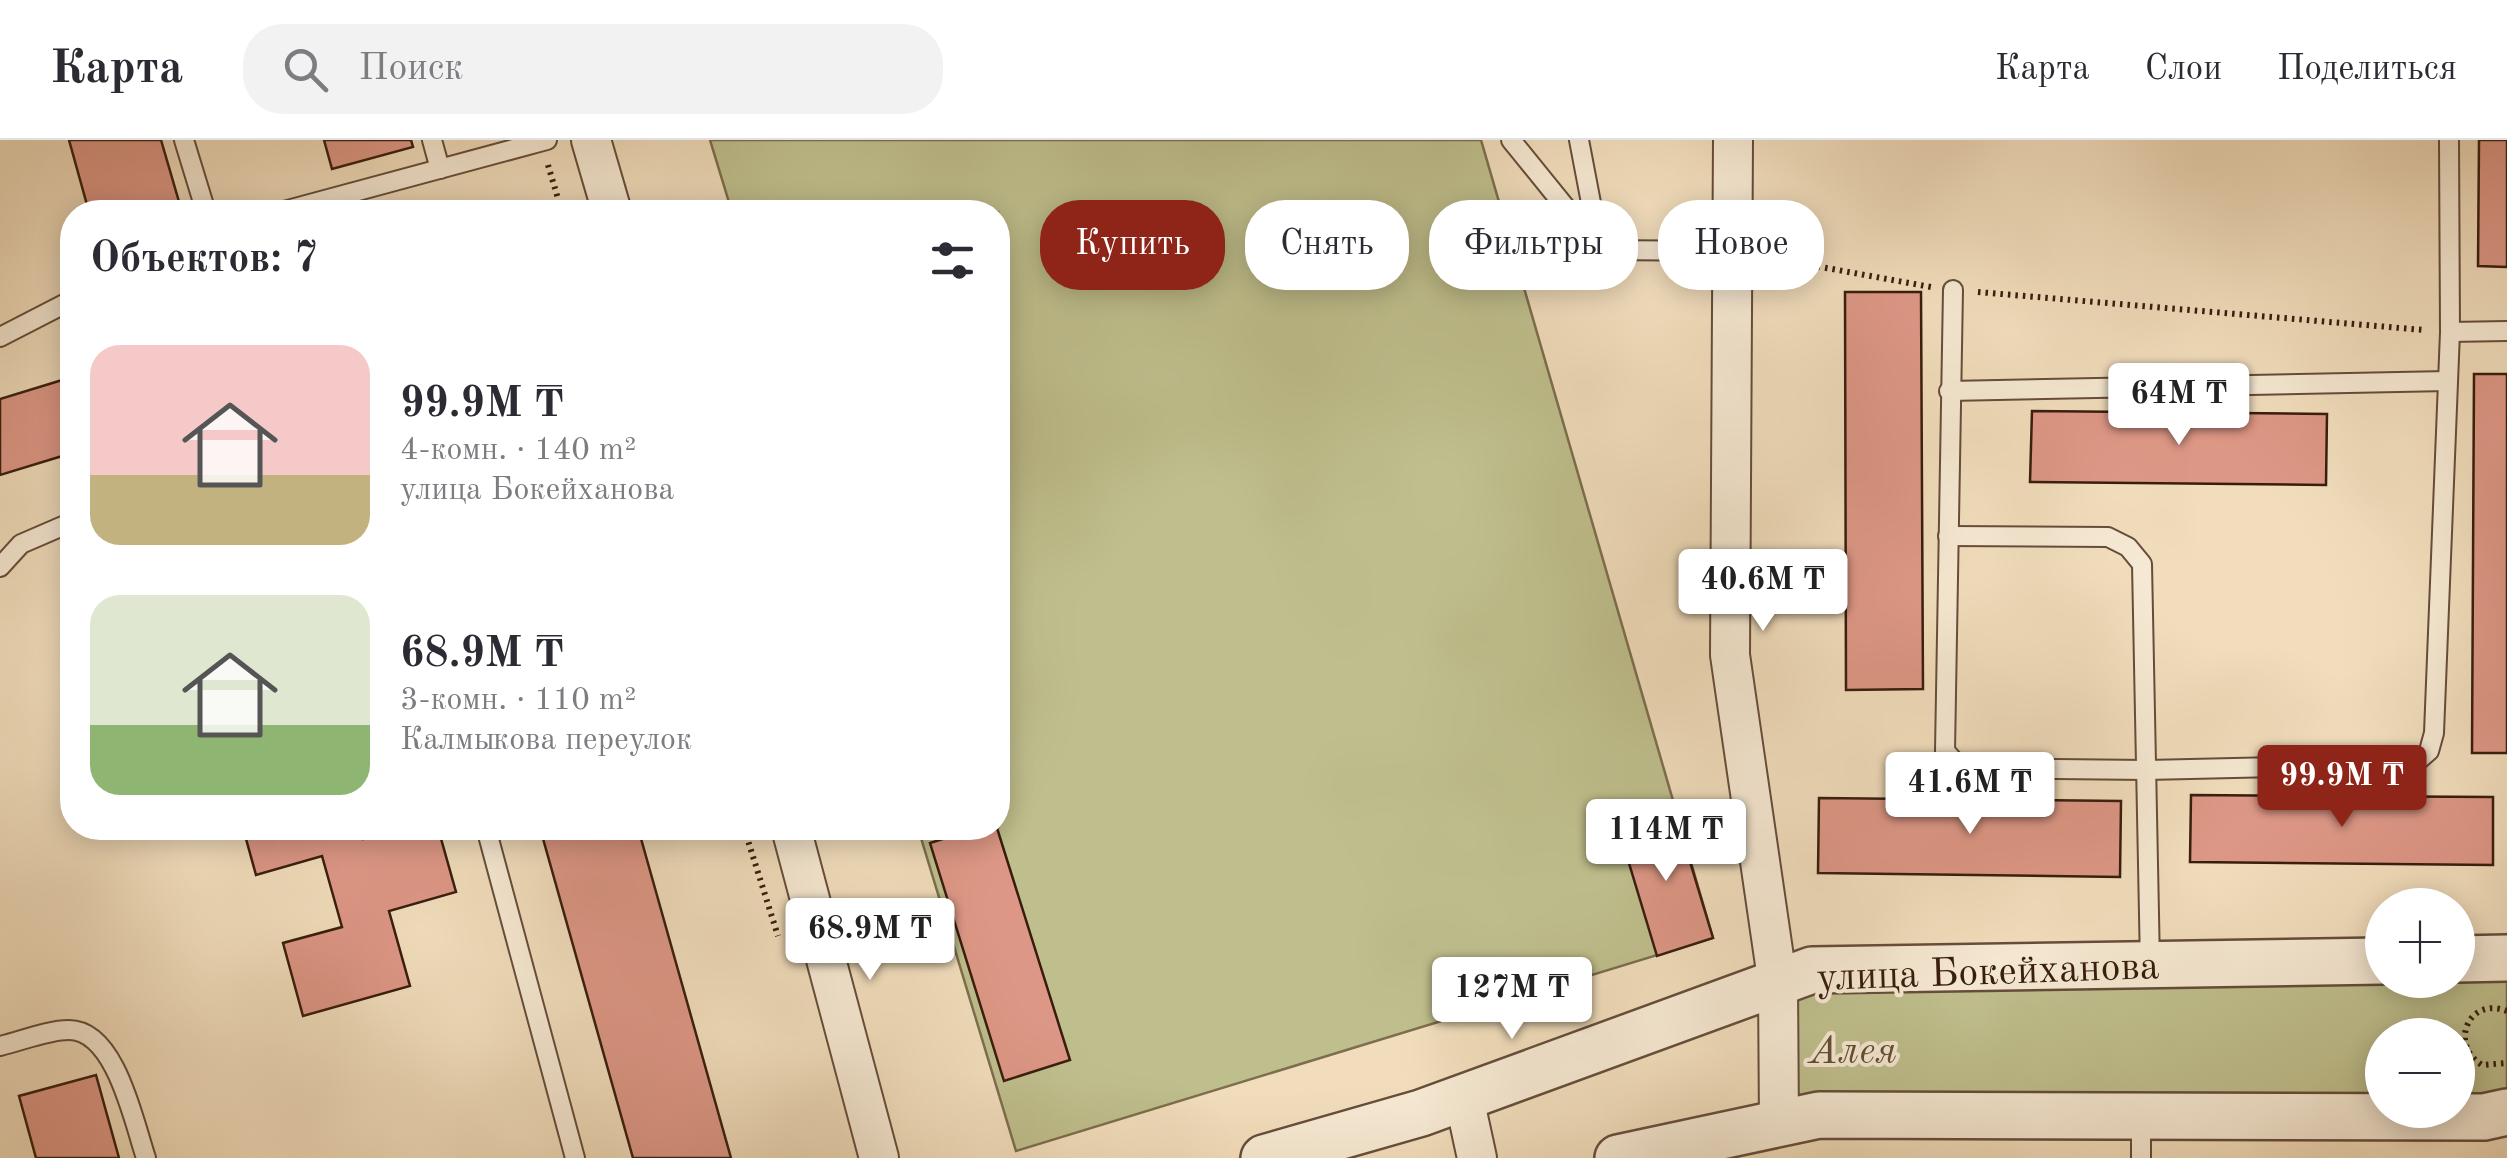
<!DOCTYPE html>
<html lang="ru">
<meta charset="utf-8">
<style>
:root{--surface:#fff;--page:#f2f2f3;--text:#2b2b33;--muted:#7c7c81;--line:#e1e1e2;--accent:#8f2418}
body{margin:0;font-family:"Old Standard TT",serif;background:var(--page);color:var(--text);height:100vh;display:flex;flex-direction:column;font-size:38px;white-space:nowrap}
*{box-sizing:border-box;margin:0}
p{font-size:32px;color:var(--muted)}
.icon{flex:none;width:55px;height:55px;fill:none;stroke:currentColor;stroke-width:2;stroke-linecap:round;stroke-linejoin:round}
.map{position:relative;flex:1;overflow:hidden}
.drawer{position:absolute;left:60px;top:60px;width:950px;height:640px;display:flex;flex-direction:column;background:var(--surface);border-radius:40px;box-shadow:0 5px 25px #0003}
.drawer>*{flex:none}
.hud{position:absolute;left:1040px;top:60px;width:950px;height:90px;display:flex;gap:20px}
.tools{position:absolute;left:2365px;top:748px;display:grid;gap:20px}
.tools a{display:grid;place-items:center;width:110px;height:110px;border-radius:50%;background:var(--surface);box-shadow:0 5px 25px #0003;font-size:50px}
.price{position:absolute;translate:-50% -85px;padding:0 22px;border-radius:10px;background:#fff;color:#222;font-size:32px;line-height:65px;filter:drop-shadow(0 2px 5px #0008)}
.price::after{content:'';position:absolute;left:50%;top:60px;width:30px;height:22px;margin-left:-15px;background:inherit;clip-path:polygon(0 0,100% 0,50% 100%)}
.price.active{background:var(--accent);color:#fff}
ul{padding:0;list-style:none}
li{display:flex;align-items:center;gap:30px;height:250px;padding:0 30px}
li span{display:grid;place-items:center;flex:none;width:280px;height:200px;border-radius:30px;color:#555}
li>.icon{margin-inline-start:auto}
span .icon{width:120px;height:120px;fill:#fffc;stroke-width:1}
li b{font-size:42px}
h2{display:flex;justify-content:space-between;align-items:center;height:120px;padding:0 30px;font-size:42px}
.pill{padding:0 35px;border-radius:40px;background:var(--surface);box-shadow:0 5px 25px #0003;font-size:35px;line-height:90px}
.pill.active{background:var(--accent);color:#fff}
header{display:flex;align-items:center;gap:60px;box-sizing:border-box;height:140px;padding:0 50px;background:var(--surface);border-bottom:2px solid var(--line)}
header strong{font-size:48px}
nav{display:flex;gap:55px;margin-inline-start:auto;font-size:35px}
.search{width:700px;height:90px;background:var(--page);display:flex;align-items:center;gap:25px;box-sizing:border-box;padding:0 35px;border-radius:40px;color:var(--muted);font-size:38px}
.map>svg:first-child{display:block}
.green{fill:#bfbf8d;stroke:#7c6e4e;stroke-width:2.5}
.building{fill:#dd9786;stroke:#381d0e;stroke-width:2.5}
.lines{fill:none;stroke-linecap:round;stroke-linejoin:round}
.service-casing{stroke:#664d3a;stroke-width:22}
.minor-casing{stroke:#664d3a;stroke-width:42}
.tertiary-casing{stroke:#664d3a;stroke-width:50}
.path{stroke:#381d0e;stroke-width:6;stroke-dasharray:2.5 5;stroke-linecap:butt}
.service{stroke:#f6e9d3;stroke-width:18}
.minor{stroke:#f6e9d3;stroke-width:38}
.tertiary{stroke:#f6e9d3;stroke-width:45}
.labels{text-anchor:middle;stroke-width:8;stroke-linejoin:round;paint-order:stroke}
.street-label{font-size:40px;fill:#381d0e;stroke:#f6e9d3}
.park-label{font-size:40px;font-style:italic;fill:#604e34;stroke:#f6e9d3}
</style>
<header>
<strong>Карта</strong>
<div class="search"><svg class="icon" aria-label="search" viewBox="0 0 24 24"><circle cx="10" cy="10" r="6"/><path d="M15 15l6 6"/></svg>Поиск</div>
<nav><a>Карта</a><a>Слои</a><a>Поделиться</a></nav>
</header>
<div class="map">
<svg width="2507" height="1018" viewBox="0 0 2507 1018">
<rect width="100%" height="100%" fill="#f1ddbc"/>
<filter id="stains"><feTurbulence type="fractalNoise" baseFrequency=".002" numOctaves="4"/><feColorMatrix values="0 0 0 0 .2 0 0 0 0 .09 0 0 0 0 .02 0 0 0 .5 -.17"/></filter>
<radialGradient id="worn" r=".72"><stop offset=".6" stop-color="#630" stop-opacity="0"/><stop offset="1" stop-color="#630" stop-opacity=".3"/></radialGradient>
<g class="green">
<polygon points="710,0 1481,0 1713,798 1016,1011 918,688 998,688 998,72 732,72"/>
<polygon points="2507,839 2507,952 2458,958 2458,895 2382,895 2382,957 1789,974 1794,851 2145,841"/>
</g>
<g class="building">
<polygon points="69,0 161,0 182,72 89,72"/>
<polygon points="324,0 411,0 413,7 332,29"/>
<polygon points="2479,0 2507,0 2507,127 2478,126"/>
<polygon points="1845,152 1921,152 1923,549 1846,550"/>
<polygon points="2474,234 2507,234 2507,613 2472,613"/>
<polygon points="72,237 72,313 0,335 0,259"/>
<polygon points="2032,271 2327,274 2326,345 2030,342"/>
<polygon points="2191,655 2493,657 2493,725 2190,722"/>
<polygon points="1819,658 2121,661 2120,737 1818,733"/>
<polygon points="1675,672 1713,798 1657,816 1619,690"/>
<polygon points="243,688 360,688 363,699 404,688 438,688 456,752 389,771 410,846 303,876 283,803 342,787 322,716 256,735"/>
<polygon points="540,688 638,688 731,1018 633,1018"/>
<polygon points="977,688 997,688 1070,920 1004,941 930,703"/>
<polygon points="96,935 119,1018 36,1018 19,956"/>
</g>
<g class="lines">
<g class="service-casing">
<g id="service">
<polyline points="184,0 206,72"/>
<polyline points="432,0 440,29"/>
<polyline points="1511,0 1596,105"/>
<polyline points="1579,0 1600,110 1733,111"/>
<polyline points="280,72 547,0"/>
<polyline points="1953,150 1945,611 1960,628 2147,630 2414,624 2429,611 2434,593 2450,192 2449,0"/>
<polyline points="2450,192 2507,191"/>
<polyline points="0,197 72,160"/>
<polyline points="1949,251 2448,241"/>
<polyline points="1948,396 2108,397 2128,407 2142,424 2150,824"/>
<polyline points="0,427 21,404 72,382"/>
<polyline points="486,688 575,1018"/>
<path d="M0 906C21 901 48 890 69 890 116 890 134 983 146 1018"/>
<polyline points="2141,1018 2141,979"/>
</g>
</g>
<g class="minor-casing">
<g id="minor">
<polyline points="591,0 612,72"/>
<polyline points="1733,0 1730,515 1778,845 1779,984"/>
<polyline points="791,688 879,1018"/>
<polyline points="1464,958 1477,1018"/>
</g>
</g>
<g class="tertiary-casing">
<g id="tertiary">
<polyline points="2458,819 2507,818"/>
<polyline points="1264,1018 1421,973 1812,830 2382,821"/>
<polyline points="1618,1018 1819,975 2484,977 2507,972"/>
</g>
</g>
<g class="path">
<polyline points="548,25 562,72"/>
<polyline points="1766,117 1931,147"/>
<polyline points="1978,152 2424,190"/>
<polyline points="744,688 778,796"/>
<path d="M2507 871C2469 856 2448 904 2482 925L2507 923"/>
</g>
<use href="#service" class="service"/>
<use href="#minor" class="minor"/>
<use href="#tertiary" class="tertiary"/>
</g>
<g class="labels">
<g class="street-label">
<text transform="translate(1988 830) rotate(-2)" y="14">улица Бокейханова</text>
</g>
<g class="park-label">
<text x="1853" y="923">Алея</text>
</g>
</g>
<rect width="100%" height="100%" filter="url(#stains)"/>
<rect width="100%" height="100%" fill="url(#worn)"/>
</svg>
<div class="tools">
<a>+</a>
<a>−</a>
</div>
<b class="price" style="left:2179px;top:308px">64M ₸</b>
<b class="price" style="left:1763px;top:494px">40.6M ₸</b>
<b class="price active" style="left:2342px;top:690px">99.9M ₸</b>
<b class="price" style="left:1970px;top:697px">41.6M ₸</b>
<b class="price" style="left:1666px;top:744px">114M ₸</b>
<b class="price" style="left:870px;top:843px">68.9M ₸</b>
<b class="price" style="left:1512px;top:902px">127M ₸</b>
<div class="hud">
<a class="pill active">Купить</a>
<a class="pill">Снять</a>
<a class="pill">Фильтры</a>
<a class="pill">Новое</a>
</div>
<section class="drawer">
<h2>Объектов: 7<svg class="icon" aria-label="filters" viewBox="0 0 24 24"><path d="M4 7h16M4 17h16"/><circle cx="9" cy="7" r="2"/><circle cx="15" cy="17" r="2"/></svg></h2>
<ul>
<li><span style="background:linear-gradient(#f6c9c9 65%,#c2b280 0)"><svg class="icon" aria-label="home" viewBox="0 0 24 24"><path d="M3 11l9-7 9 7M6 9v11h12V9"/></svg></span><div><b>99.9M ₸</b><p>4-комн. · 140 m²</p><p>улица Бокейханова</p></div></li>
<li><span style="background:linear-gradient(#dfe7d0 65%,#8fb573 0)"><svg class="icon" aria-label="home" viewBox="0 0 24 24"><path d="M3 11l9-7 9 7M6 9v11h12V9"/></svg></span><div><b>68.9M ₸</b><p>3-комн. · 110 m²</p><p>Калмыкова переулок</p></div></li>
</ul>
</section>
</div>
